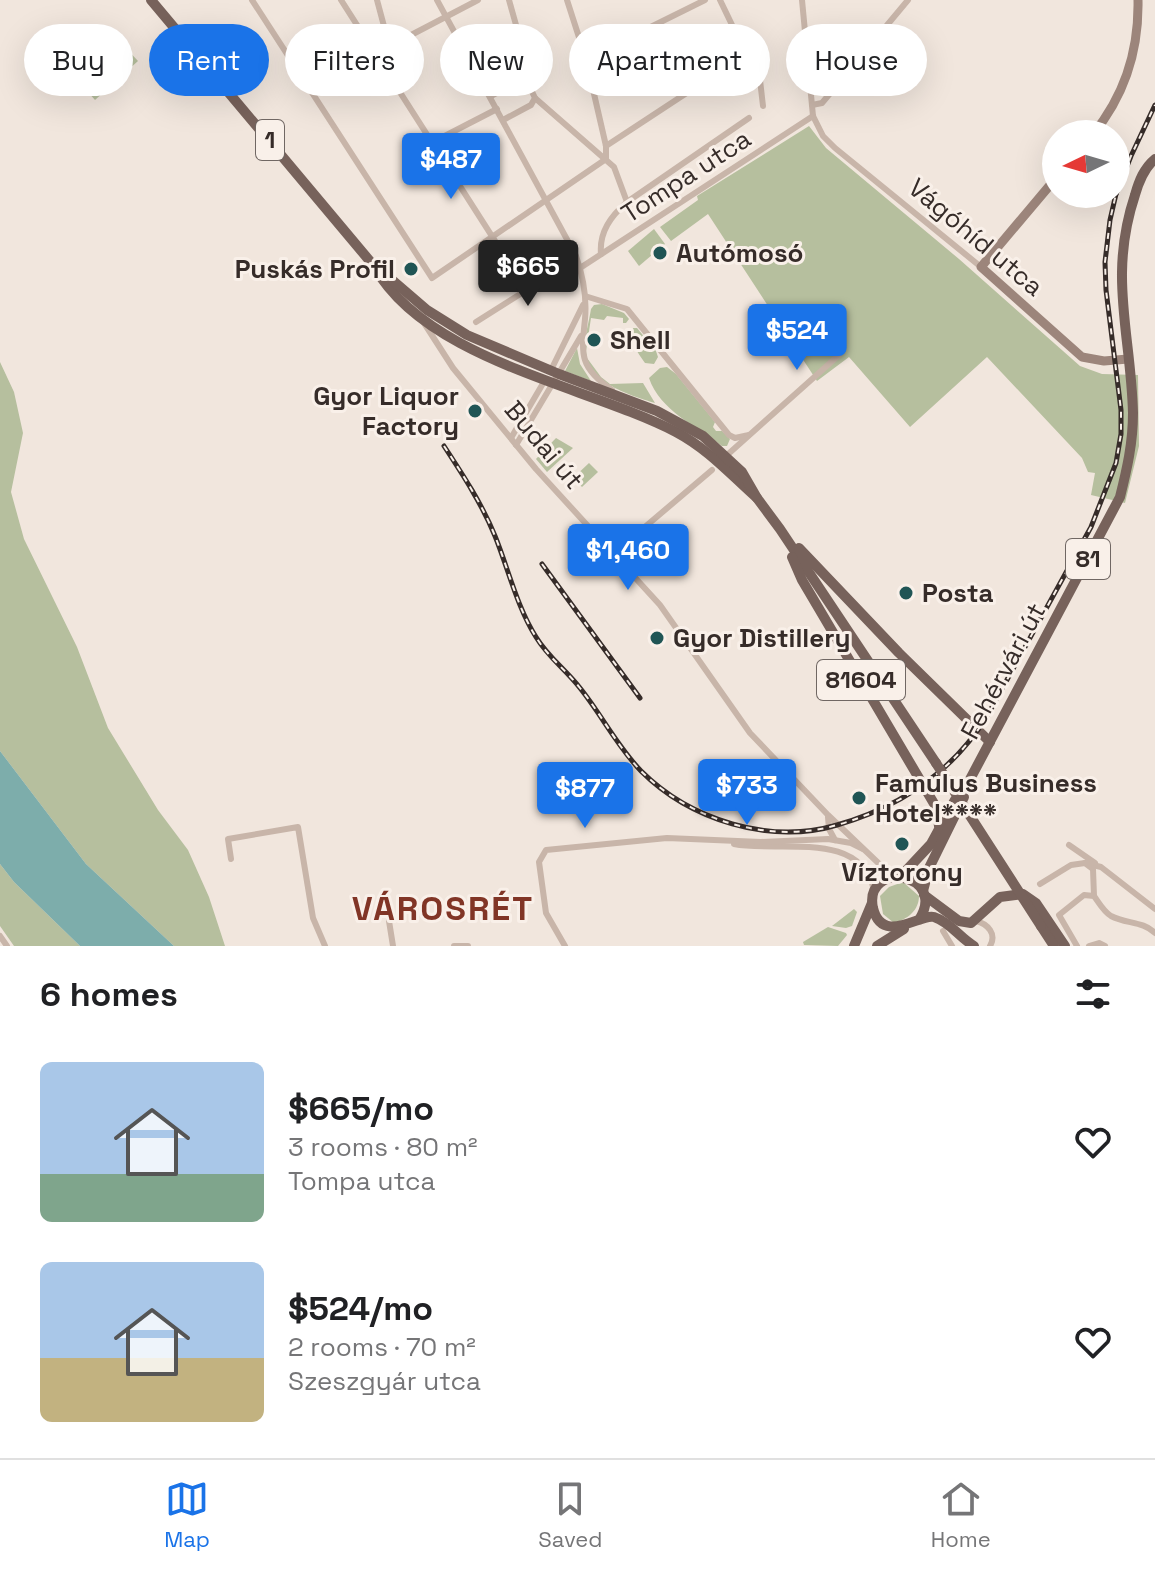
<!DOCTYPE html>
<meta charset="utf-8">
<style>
:root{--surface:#fff;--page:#f2f2f2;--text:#202124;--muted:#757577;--line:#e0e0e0;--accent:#1a73e8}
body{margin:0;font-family:"Space Grotesk",sans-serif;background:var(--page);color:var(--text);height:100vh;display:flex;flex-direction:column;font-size:30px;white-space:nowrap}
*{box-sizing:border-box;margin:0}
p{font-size:26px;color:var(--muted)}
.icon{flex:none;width:44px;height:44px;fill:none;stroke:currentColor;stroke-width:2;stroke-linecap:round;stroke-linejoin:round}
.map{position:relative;height:946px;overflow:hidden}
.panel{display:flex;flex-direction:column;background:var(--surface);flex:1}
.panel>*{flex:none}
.hud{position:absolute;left:24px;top:24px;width:1108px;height:72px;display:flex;gap:16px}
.needle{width:52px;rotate:265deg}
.buttons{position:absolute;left:1042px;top:120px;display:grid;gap:16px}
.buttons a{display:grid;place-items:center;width:88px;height:88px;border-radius:50%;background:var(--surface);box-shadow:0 8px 32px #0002;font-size:40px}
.price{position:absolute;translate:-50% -68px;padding:0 18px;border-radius:8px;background:var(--accent);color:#fff;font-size:26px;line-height:52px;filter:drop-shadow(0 2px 4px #0008)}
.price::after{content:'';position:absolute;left:50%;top:48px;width:24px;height:18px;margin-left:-12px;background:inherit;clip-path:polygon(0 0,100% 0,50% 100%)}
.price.on{background:#222;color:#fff}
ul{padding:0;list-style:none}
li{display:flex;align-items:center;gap:24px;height:200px;padding:0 40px}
li span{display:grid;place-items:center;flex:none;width:224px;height:160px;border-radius:12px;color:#555}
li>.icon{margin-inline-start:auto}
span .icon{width:96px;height:96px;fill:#fffc;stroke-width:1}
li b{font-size:34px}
h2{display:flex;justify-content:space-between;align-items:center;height:96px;padding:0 40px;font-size:34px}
.chip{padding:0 28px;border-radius:36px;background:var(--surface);box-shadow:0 8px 32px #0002;font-size:28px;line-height:72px}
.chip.on{background:var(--accent);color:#fff}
.dock{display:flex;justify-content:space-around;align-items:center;height:112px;border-top:2px solid var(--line);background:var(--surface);font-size:22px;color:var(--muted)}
.dock a{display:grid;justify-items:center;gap:4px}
.dock .on{color:var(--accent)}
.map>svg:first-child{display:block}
.green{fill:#b6bf9e}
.water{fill:#7dadab}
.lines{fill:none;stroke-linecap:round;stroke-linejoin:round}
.street{stroke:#c8b5a9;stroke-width:6}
.secondary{stroke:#9c857b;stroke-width:9}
.primary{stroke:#77625b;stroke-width:10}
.rail-casing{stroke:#362c29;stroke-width:5}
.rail{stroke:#f9f0e9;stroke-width:2;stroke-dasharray:6;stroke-linecap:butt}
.primary-bridge{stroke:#77625b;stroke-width:10}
.poi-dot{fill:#205555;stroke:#f9f0e9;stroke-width:3}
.labels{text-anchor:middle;stroke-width:6;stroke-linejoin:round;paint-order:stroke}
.shield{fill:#f9f0e9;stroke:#706763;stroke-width:2}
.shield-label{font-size:24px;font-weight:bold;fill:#362c29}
.street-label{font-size:26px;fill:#362c29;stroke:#f9f0e9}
.poi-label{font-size:26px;font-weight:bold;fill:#362c29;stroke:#f9f0e9;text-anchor:start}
.district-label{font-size:34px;font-weight:bold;letter-spacing:2px;fill:#813526;stroke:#f9f0e9}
</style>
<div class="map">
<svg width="1155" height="946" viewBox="0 0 1155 946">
<rect width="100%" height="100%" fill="#f1e6dd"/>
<g class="green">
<polygon points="123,45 138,61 95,100 80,83"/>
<polygon points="809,126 826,148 959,259 1080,366 1102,374 1138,375 1139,446 1125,503 1091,495 1095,473 1088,472 1082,458 987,357 910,427 849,357 817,381 708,214 671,241 660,227 698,200 697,196"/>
<polygon points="654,229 665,244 639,266 628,251"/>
<path d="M602 304 624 313 629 319 626 323H623V318L607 316 604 320 591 318 586 351 587 358 601 377 610 384 643 383 655 403C629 395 583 381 584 347 585 335 589 322 591 309L594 305Z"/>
<path d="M633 328H637L656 351 658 357 654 364 645 363C638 353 628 340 633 328Z"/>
<polygon points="577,348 580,364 591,381 565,371"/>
<polygon points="0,362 14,392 23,433 11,492 24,539 77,647 108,728 158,810 188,850 209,897 225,946 174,946 86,864 0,751"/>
<path d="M667 367 676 374 715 422 713 427 716 431H722L730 439 727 446H722C697 426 660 411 649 378L660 368Z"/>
<polygon points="556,438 573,448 547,472 536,459"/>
<polygon points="589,463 598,472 582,487 573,478"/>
<polygon points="0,864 14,882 80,946 14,946 0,926"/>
<path d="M903 882 919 896C919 910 908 919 894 923L883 914 880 896 889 887Z"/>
<polygon points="854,909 857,912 852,926 846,928 832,926"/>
<polygon points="828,927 846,933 847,935 838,946 804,945 803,942"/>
</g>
<polygon class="water" points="0,751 86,864 174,946 80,946 14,882 0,864"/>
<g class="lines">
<g class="street">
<polyline points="252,0 432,278 606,159 606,146 586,59 567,0"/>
<polyline points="341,0 527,291"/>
<polyline points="377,0 400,86"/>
<path d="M437 0 576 256C583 276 587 297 585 319 581 356 580 368 612 390"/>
<polyline points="509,0 518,32 527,81"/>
<polyline points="802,0 813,116 823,136 835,148 981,267"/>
<polyline points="390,46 478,0"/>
<polyline points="746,49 757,54 763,106"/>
<polyline points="586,59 705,0"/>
<polyline points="491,96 519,81 527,81 535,98 531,105 503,120"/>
<path d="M535 98 614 167 627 202C611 216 599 232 601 254"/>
<polyline points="812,105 822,103 908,0"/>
<polyline points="433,142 497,109"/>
<polyline points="606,146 746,54 720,0"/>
<polyline points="627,202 749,118"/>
<polyline points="580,268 813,116"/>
<polyline points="585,296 627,309 729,435 735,438 749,435"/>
<polyline points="476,322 563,267"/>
<polyline points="424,323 453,368 536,469 660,605 750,733 828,815 893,877"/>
<polyline points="551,370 583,305"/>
<polyline points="511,438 545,380"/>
<polyline points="516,445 581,336"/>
<polyline points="726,456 839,355"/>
<polyline points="613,554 712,470"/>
<polyline points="828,817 829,829 835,840"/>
<path d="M734 844C780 853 860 829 874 890"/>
<polyline points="1069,845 1095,863"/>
<polyline points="231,859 228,839 298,827 313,918 325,946"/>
<polyline points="1085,863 1101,867 1155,909"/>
<polyline points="1040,884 1071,865 1085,863 1093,869 1094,896"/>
<polyline points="389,921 393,946"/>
<path d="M976 921C988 924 997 934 990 946"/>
<polyline points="943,931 952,946"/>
<polyline points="0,936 7,946"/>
<polyline points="454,946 468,946"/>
<polyline points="565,946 546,913 539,862 546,850 667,838 761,842 828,839 851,843 863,849"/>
<path d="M1077 946 1059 915 1084 895 1094 896C1099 903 1104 912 1111 916 1126 924 1143 921 1155 933"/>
<polyline points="1089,946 1099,943 1105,946"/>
</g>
<g class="secondary">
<path d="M1093 134C1125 95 1139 50 1138 0"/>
<polyline points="1056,178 981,267 1082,357 1104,361 1128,359"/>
</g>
<g class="primary">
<path d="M151 0 374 266C426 360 585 385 676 432 708 449 730 474 757 498"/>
<polyline points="377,267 427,310 467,335 559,374 657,411 703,436 742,472 757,498 780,529 936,763"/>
<polyline points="799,548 899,653 990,742"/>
<polyline points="792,557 802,580 936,807 939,826"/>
<path d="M901 876 931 844 955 800 968 783 1120 497C1127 469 1133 443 1133 413 1131 334 1108 276 1135 195 1139 181 1144 168 1155 159"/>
<polyline points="923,891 929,868 964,797"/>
<polyline points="924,895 959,921 971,923 1000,897 1023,894 1036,903 1065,946"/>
<path d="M919 920C949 872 863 860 873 908 882 946 921 913 934 917 950 922 960 938 974 946"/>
<polyline points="1041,926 1054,946"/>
<polyline points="854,946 872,903"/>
<polyline points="877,946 904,929"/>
</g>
<g class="rail-casing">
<g id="rail">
<polyline points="1116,194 1131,156 1155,105"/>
<path d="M444 446C463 475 482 504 495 536 508 568 517 607 536 637 548 657 566 670 580 688 601 714 617 746 641 771 690 820 770 845 837 825 900 807 951 773 986 718L1091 527 1116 463 1121 434V410L1106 290 1105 262 1110 220 1116 194"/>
<polyline points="542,564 640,698"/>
</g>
</g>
<use href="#rail" class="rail"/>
<polyline class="primary-bridge" points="936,763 1041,926"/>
</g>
<g class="poi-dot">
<circle cx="660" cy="253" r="8"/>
<circle cx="411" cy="269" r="8"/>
<circle cx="594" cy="340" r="8"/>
<circle cx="475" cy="411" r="8"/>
<circle cx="906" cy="593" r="8"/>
<circle cx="657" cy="638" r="8"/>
<circle cx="859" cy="798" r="8"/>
<circle cx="902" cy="844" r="8"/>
</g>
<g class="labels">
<g class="shield">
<rect x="256" y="120" width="28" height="40" rx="6"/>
<rect x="1066" y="539" width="44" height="40" rx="6"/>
<rect x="817" y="660" width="88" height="40" rx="6"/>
</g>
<g class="shield-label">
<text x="270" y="148">1</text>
<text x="1088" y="567">81</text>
<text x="861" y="688">81604</text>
</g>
<g class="street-label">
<text transform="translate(686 176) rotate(-33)" y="9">Tompa utca</text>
<text transform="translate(976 237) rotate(40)" y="9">Vágóhíd utca</text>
<text transform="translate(544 445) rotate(50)" y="9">Budai út</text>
<text transform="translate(1003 671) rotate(-62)" y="9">Fehérvári út</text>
</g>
<g class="poi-label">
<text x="676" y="262">Autómosó</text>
<text x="395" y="278" text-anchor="end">Puskás Profil</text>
<text x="610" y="349">Shell</text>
<text x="459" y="405" text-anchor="end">Gyor Liquor<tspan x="459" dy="30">Factory</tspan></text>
<text x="922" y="602">Posta</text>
<text x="673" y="647">Gyor Distillery</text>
<text x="875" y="792">Famulus Business<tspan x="875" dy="30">Hotel****</tspan></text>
<text x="902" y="881" text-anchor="middle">Víztorony</text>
</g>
<g class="district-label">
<text x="443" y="920">VÁROSRÉT</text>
</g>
</g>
</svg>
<div class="buttons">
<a><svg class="needle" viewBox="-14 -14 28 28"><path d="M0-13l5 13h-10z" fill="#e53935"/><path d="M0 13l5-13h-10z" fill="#757577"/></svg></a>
</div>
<b class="price" style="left:451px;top:201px">$487</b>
<b class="price on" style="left:528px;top:308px">$665</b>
<b class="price" style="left:797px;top:372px">$524</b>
<b class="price" style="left:628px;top:592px">$1,460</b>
<b class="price" style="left:747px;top:827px">$733</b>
<b class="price" style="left:585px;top:830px">$877</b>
<div class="hud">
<a class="chip">Buy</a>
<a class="chip on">Rent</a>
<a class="chip">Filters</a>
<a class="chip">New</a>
<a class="chip">Apartment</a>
<a class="chip">House</a>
</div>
</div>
<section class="panel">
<h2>6 homes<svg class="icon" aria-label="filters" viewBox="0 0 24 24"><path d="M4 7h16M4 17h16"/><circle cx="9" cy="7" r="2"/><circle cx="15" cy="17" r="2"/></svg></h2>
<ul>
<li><span style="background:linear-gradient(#a9c7e8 70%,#7fa58c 0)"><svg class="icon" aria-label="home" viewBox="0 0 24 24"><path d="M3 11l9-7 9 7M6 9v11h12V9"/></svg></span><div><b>$665/mo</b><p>3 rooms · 80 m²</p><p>Tompa utca</p></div><svg class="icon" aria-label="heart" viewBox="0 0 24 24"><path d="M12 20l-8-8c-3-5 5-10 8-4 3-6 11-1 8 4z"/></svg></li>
<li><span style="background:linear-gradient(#a9c7e8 60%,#c2b280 0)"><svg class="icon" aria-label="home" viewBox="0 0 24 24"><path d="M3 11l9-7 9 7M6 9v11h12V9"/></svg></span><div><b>$524/mo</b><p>2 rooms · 70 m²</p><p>Szeszgyár utca</p></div><svg class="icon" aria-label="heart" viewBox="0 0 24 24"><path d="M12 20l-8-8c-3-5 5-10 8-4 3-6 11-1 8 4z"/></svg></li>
</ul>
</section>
<nav class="dock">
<a class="on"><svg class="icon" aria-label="map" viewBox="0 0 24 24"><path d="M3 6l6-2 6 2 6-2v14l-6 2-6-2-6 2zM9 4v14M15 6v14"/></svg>Map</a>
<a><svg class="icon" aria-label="saved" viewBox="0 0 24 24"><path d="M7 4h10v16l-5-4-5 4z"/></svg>Saved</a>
<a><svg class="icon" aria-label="home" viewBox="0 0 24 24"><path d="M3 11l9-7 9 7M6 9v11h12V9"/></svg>Home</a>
</nav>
